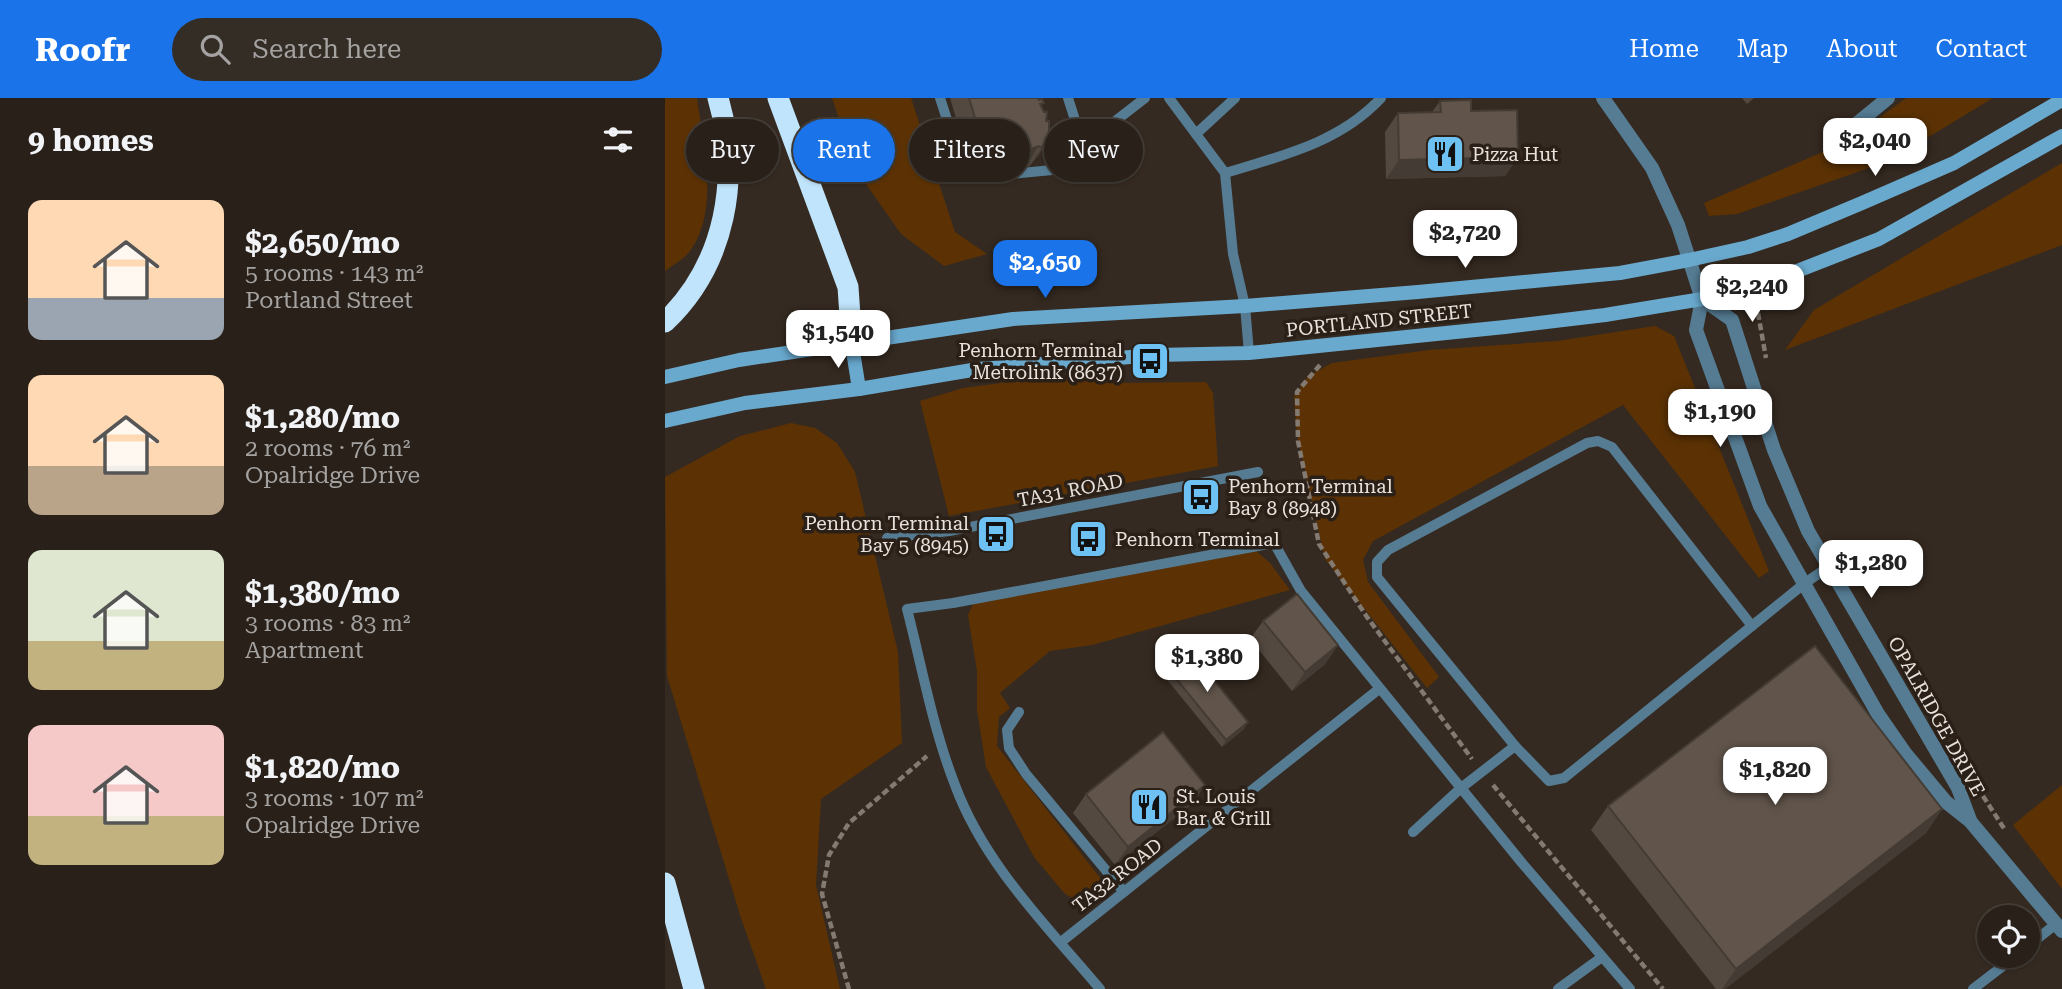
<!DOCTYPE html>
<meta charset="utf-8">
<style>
:root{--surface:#282019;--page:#342d26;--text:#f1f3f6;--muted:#a5a3a2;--line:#443e38;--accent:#1a73e8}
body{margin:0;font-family:"Roboto Serif",serif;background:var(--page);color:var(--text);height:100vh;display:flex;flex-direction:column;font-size:26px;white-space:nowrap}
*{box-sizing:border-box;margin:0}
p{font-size:23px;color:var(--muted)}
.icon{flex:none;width:38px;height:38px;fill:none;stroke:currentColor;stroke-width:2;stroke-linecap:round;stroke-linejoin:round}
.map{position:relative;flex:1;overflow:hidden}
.panel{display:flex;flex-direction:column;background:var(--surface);width:665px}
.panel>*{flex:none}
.hud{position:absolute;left:21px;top:21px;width:665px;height:63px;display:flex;gap:14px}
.tools{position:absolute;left:1312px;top:807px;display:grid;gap:14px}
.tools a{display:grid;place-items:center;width:63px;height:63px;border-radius:50%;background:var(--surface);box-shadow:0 2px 5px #0004,0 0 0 2px var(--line);font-size:35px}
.price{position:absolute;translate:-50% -60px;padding:0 16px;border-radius:14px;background:#fff;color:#222;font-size:23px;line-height:46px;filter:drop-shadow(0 2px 4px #0008)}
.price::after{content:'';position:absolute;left:50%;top:42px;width:21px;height:16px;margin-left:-10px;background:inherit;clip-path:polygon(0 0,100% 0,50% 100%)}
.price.on{background:var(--accent);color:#fff}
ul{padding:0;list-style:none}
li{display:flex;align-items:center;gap:21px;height:175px;padding:0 28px}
li span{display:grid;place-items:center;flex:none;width:196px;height:140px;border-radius:14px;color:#555}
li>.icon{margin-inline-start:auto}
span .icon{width:84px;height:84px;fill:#fffc;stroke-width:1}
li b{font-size:30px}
h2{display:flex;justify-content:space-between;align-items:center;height:84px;padding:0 28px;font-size:30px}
.tag{padding:0 24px;border-radius:32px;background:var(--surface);box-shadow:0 2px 5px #0004,0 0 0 2px var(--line);font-size:24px;line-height:63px}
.tag.on{background:var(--accent);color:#fff}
header{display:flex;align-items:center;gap:42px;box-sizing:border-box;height:98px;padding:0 35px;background:var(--accent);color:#fff}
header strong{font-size:33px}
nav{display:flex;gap:38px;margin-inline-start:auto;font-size:24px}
.search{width:490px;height:63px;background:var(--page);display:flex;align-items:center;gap:18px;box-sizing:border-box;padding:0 24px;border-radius:38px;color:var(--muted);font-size:26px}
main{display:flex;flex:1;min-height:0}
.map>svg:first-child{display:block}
.green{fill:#5c3204}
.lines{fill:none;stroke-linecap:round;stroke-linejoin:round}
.path{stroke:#837a72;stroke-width:4.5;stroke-dasharray:7 3.5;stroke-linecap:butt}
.service{stroke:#557c93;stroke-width:10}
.minor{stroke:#557c93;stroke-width:14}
.secondary{stroke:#69a9ce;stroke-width:14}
.motorway{stroke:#bfe4fb;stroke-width:21}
.wall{fill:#534940}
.shaded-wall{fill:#443c34}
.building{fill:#61554b;stroke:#443c34;stroke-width:2}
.labels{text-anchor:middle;stroke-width:7;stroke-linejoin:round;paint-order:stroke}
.poi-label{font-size:19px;fill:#e9e2dc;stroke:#2b2018;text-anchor:start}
.street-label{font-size:19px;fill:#e9e2dc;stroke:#2b2018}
</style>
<header>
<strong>Roofr</strong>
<div class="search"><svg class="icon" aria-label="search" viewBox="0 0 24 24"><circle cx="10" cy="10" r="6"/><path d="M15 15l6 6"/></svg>Search here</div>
<nav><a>Home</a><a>Map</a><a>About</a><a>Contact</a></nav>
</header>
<main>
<section class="panel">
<h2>9 homes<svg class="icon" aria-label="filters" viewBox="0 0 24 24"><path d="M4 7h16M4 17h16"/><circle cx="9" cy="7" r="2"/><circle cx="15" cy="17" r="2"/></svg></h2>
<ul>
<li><span style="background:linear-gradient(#ffd9b3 70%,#9aa5b1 0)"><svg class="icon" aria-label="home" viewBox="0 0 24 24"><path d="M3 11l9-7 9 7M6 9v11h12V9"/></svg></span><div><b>$2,650/mo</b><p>5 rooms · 143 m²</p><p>Portland Street</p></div></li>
<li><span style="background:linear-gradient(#ffd9b3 65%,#b9a48a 0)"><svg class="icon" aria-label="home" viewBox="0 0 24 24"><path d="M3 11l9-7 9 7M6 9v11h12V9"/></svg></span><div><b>$1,280/mo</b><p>2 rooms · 76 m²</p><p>Opalridge Drive</p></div></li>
<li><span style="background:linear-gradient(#dfe7d0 65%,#c2b280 0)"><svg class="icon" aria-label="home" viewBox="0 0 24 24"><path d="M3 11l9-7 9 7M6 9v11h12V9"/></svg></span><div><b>$1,380/mo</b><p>3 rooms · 83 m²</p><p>Apartment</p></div></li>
<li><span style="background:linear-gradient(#f6c9c9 65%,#c2b280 0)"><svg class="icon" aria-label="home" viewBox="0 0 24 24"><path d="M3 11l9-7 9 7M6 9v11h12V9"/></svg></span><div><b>$1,820/mo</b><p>3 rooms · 107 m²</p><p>Opalridge Drive</p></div></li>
</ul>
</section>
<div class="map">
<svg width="1397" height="891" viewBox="0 0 1397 891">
<rect width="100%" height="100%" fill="#352a21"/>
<g class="green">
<path d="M0 0H32C38 46 55 112 25 153 19 161 8 167 0 173Z"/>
<polygon points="167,0 246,0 290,134 322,156 279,168 236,136 192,73"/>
<polygon points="1241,0 1328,0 1224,63 1072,116 1044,118 1039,105 1183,43"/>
<polygon points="1397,65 1397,147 1120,252 1149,212"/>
<polygon points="990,228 1009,238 1104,473 1094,480 958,307 708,443 698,462 703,484 774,579 762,590 660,461 632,337 629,299 643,278 667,265 764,252 892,243"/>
<polygon points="382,279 444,285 541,284 548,295 553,368 284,418 255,303 298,290"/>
<polygon points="126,325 150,330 172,345 190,374 233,554 237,645 156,701 151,787 175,891 101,891 76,820 2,578 0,379 75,338"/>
<polygon points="589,451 605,465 625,492 427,547 385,553 335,595 345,610 334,619 332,648 436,781 436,792 417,804 400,796 369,759 321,669 312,612 312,573 303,517 311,499"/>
<polygon points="1397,687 1397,791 1348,727"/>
</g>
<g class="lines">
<g class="path">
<polyline points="1093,215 1101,260"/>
<polyline points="655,267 632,294 633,343 654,446 702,519 807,661"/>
<polyline points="828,687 998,891"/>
<polyline points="1318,698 1340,732"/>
<polyline points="184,891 157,796 164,757 184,725 262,658"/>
</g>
<g class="service">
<polyline points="275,0 298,71 313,79 387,72 480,0"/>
<polyline points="403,0 418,47"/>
<polyline points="504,0 560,75 568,156 580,208 584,255"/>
<polyline points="531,36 570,0"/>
<path d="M560 75C616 58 674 45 716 0"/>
<polyline points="222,440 284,433 593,374"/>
<polyline points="354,614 342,632 344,650 361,676 459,794"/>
<polyline points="850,648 712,479 712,464 723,452 922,345 933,343 947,349 1087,528"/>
<polyline points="748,734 796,690 857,765 965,891"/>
<polyline points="396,844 714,591"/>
<polyline points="1363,848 1391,826"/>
<path d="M435 891C382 828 319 766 290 687 268 631 257 569 242 511L288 505 609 445 636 493 796 690 850 648 884 683 899 680 1140 485 1165 468"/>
<polyline points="893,891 937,859"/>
<polyline points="1308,891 1351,858"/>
</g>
<g class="minor">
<polyline points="938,0 987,70 1013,127 1037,201 1031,232 1095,408 1213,616 1240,655 1281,704 1305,723 1397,833"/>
<polyline points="1189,28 1223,0"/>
<polyline points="1037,201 1067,222 1109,352 1143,433 1293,690 1305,722"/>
</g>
<g class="secondary">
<polyline points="187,247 194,291"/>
<polyline points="0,279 74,262 348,221 580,208 753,194 955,175 1024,162 1083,149 1123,136 1197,105 1289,65 1397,2"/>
<polyline points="0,323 80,305 194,291 313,271 491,257 584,255 840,229 940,217 1037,201 1086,191 1214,141 1397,38"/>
</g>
<g class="motorway">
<polyline points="113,0 183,189 187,247"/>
<path d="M0 224C61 166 76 79 53 0"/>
<polyline points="0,785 29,891"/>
</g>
</g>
<g class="wall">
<polygon points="285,0 373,0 381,23 385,41 364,69 361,67 347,72 338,67 334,68 332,71 328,71 328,68 310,68 308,71 302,66 304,64"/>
<polygon points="1077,0 1089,0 1082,6"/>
<polygon points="775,3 806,13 853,59 840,78 721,81 720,34 733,15 767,14"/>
<polygon points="598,523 673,547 660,566 627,593 585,541"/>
<polygon points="500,567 579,631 557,649 495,573"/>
<polygon points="421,696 527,706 450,767 408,715"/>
<polygon points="943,708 1277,711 1261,735 1060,891 1051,891 926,732"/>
</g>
<g class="shaded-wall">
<polygon points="381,40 385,41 372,60 370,59 377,50"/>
<polygon points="374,48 361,67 347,72 360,53"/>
<polygon points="323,49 341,49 328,68 310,68"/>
<polygon points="345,49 351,49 338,67 334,68 332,71 328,71 341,52"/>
<polygon points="853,59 840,78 721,81 734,62"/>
<polygon points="673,547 660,566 627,593 640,574"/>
<polygon points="583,624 579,631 557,649 561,642"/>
<polygon points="540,687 527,706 450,767 463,749"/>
<polygon points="1277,711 1261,735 1060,891 1057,891 1071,871"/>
</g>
<g class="building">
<polygon points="304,0 373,0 374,2 377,1 379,5 375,6 379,14 382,14 381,23 384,23 384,34 387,35 385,41 381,40 377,50 374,48 360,53 351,49 345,49 345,52 341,52 341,49 323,49 321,52 315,48 318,46"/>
<polygon points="806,2 806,13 852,12 853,59 734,62 733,15 776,14 775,3"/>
<polygon points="632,496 673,547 640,574 598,523"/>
<polygon points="1150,548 1277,711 1071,871 943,708"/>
<polygon points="522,549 583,624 561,642 500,567"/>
<polygon points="498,634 540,687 463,749 421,696"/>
</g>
<defs>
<g id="restaurant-square" transform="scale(2.0125)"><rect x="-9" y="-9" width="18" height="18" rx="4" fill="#6ec2f3" stroke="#2b2018"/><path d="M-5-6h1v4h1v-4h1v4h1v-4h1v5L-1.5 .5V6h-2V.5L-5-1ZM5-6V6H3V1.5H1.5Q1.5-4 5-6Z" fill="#111"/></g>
<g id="bus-square" transform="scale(2.0125)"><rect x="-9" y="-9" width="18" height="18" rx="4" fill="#6ec2f3" stroke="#2b2018"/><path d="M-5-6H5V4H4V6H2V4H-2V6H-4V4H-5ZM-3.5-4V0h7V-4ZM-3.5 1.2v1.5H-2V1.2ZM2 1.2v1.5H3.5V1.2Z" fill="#111"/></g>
</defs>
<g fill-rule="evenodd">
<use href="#restaurant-square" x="780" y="56"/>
<use href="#bus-square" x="485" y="263"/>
<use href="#bus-square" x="536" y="399"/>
<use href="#bus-square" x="331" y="436"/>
<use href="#bus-square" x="423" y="441"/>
<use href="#restaurant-square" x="484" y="709"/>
</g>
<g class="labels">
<g class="poi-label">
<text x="807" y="63">Pizza Hut</text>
<text x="458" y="259" text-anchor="end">Penhorn Terminal<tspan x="458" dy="22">Metrolink (8637)</tspan></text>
<text x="563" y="395">Penhorn Terminal<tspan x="563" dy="22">Bay 8 (8948)</tspan></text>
<text x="304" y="432" text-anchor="end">Penhorn Terminal<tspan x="304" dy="22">Bay 5 (8945)</tspan></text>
<text x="450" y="448">Penhorn Terminal</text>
<text x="511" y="705">St. Louis<tspan x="511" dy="22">Bar &amp; Grill</tspan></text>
</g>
<g class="street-label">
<text transform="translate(714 222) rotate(-6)" y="7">PORTLAND STREET</text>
<text transform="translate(405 392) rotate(-11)" y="7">TA31 ROAD</text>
<text transform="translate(1272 618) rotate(61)" y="7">OPALRIDGE DRIVE</text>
<text transform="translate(452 777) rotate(-38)" y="7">TA32 ROAD</text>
</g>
</g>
</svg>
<div class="tools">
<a><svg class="icon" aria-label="locate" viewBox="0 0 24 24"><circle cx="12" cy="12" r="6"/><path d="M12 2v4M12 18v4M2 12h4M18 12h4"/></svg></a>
</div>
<b class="price" style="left:1210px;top:80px">$2,040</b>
<b class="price" style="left:800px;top:172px">$2,720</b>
<b class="price on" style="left:380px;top:202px">$2,650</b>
<b class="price" style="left:1087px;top:226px">$2,240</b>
<b class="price" style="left:173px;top:272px">$1,540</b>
<b class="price" style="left:1055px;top:351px">$1,190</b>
<b class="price" style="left:1206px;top:502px">$1,280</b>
<b class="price" style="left:542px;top:596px">$1,380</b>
<b class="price" style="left:1110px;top:709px">$1,820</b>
<div class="hud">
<a class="tag">Buy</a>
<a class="tag on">Rent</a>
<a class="tag">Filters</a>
<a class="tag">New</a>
</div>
</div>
</main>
